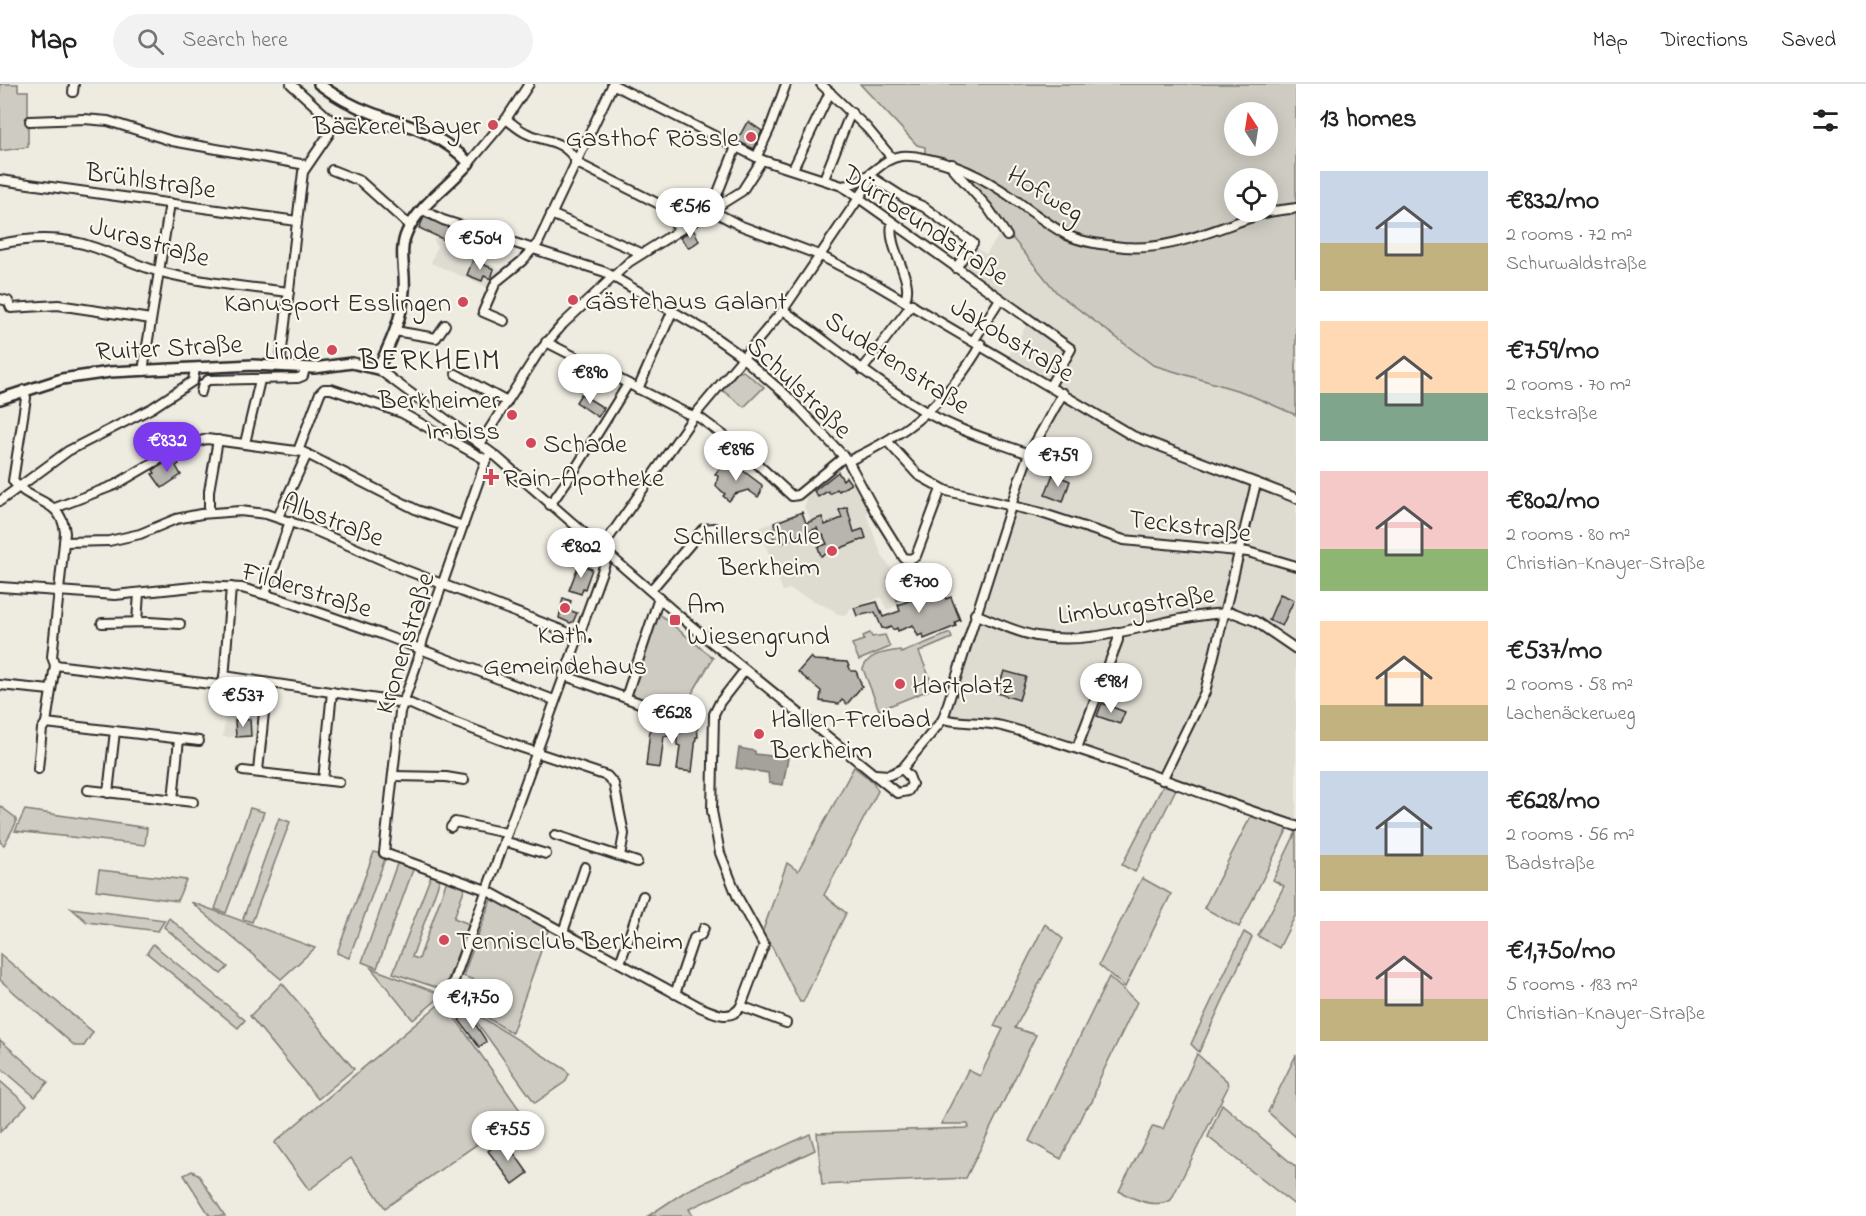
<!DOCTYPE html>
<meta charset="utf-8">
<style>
:root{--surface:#fff;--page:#f2f2f2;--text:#222;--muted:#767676;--line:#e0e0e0;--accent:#7c3aed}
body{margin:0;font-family:"Indie Flower",sans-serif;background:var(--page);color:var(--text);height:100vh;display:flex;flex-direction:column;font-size:22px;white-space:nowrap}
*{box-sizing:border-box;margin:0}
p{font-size:20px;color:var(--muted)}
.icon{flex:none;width:33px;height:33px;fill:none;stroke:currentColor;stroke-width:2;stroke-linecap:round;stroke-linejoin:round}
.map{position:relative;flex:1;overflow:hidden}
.sheet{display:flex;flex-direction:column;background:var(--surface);width:570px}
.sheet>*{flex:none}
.needle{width:39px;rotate:348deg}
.buttons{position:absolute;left:1224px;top:18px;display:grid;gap:12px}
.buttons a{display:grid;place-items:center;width:54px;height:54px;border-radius:50%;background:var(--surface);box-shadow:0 3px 15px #0003;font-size:30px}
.price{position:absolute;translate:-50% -51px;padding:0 14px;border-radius:21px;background:#fff;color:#222;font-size:20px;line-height:39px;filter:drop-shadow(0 2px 3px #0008)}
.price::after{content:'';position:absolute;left:50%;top:36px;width:18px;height:14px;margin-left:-9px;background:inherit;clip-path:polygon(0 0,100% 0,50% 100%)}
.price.on{background:var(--accent);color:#fff}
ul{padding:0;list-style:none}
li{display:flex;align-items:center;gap:18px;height:150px;padding:0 24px}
li span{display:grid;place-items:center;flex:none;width:168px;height:120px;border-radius:0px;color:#555}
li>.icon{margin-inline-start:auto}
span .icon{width:72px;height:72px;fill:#fffc;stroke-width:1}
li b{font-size:26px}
h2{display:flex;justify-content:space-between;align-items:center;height:72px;padding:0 24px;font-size:26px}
header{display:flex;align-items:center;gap:36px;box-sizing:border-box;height:84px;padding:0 30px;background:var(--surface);border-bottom:2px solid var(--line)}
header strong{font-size:28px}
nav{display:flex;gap:33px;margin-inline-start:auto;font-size:21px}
.search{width:420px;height:54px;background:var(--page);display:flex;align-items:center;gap:15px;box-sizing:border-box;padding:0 21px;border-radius:33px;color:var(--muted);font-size:22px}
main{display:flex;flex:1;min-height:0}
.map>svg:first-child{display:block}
.built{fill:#dedbd1}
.green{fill:#cecbc2;stroke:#7c7b76;stroke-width:1.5;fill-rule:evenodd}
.water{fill:#a4a29a;stroke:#74726e;stroke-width:1.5}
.building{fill:#b8b5ae;stroke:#2b2b2b;stroke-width:1.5}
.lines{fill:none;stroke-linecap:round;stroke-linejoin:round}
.minor-casing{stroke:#2b2b2b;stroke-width:12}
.tertiary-casing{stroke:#2b2b2b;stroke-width:14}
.minor{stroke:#fbf7ec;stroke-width:8}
.tertiary{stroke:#fbf7ec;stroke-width:9}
.poi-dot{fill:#d1495b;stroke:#fbf7ec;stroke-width:2}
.labels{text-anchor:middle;stroke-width:4.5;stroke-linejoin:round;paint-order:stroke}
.poi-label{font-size:27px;fill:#2b2b2b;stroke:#fbf7ec;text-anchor:start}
.street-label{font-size:27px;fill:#2b2b2b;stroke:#fbf7ec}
.quarter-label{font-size:30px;letter-spacing:1.5px;fill:#2b2b2b;stroke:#fbf7ec}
</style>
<header>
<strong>Map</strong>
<div class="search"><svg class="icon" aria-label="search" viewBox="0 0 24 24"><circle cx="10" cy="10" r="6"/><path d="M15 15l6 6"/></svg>Search here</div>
<nav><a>Map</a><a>Directions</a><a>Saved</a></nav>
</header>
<main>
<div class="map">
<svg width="1296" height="1132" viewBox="0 0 1296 1132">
<rect width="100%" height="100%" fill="#eeebe0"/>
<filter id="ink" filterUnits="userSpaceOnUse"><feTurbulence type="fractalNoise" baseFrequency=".0167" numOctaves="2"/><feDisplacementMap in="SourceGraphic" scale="12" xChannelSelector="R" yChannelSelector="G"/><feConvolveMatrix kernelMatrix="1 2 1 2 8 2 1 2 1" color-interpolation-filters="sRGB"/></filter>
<g filter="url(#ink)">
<g class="built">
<polygon points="443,139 457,144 452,157 454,158 453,164 502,186 493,195 490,195 487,203 431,179 437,163 434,156"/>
<polygon points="1004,144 1057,209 1092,235 1213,299 1243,308 1296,331 1296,738 1197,705 1072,659 999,637 954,634 949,630 976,539 982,527 1026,388 1059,319 1063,318 1069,307 1009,271 1031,233 959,183 974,162 986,170"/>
<polygon points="838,388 843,395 846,393 850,400 853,398 870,427 866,430 875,454 883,473 895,491 888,494 898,521 887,526 881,513 851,524 846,531 837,530 833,526 789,505 783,507 759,444 802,428 809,447 812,446 808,436 810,433 804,423 807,416 805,412"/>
<polygon points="226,627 259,630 257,652 223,653"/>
</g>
<g class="green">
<polygon points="0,0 18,0 18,7 28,7 28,63 0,67"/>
<path d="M860 0H1296V331L1243 308 1153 281 1057 209 966 97 970 84 950 75 925 70V63L917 61ZM1234 28H1268V62H1234ZM1234 94H1268V128H1234Z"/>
<polygon points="743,287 764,303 744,323 722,306 737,289"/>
<path d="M902 488 910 492C915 506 909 512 897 517L888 494Z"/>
<polygon points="657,528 713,574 680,630 634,615 630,610"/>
<polygon points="870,549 872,553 885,551 890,563 859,576 852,560 864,556 863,552"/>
<path d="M950 549 952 554 919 568 934 604 879 626 863 585C867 570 885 568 900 566L901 569Z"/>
<polygon points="854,683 873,698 878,707 824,811 846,829 803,918 800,918 772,863 762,849 787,779 798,787"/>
<polygon points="1164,700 1176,705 1135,788 1122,781"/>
<polygon points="0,722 16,734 16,739 4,761 0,758"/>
<polygon points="250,724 264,728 226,829 215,825"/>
<polygon points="25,726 147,744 145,761 15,747"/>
<polygon points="1252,730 1289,742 1239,843 1204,824"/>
<polygon points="279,734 290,738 252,838 243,835"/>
<polygon points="1296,748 1296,830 1279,864 1258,852 1284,802 1273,796"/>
<polygon points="374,768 386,772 349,874 337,869"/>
<polygon points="398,777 414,783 377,884 362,878"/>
<polygon points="99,786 186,796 177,817 96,806"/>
<polygon points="432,789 441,792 412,873 419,875 447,796 465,803 454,834 469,840 444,906 393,889"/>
<polygon points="1142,794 1171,810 1125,903 1099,881"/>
<polygon points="492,813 549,844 512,949 470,923 479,898 463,892"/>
<polygon points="191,818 315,864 281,895"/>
<polygon points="71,824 165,836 158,847 87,838"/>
<polygon points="169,834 228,883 221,890 164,843"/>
<polygon points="1045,840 1063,855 1015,944 1036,951 966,1094 822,1101 817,1049 969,1044 968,1040 941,1040 968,986 980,992 1003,945 994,942"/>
<polygon points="1244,848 1252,853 1199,968 1191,960"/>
<polygon points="153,860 245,936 238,944 147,869"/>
<polygon points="0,870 93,948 84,962 75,962 0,896"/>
<polygon points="371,884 438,909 440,913 413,936"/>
<polygon points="1109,893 1137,918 1099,996 1092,1018 1084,1027 1061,1075 1029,1057"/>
<polygon points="282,899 354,985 318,1015 250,932"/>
<polygon points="443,917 522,1029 385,1124 351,1074 309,1106 275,1059 276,1057"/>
<polygon points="476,930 565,985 569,990 565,998 535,1019 473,933"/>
<polygon points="0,956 48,998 35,1013 0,983"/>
<path d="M1197 970 1227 997 1228 1003 1171 1116C1155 1125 1133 1115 1119 1107L1153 1042 1163 1045Z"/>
<polygon points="1296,971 1296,1053 1268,1028"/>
<polygon points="0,997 27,1021 0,1048"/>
<polygon points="1222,1020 1296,1083 1296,1122 1208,1053"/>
<polygon points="810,1050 815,1066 689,1125 693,1132 648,1132 686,1107"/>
<polygon points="192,1087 198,1090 225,1132 210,1132 184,1091"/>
</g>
<polygon class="water" points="739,664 755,667 755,670 788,674 783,701 769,699 768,689 736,684"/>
<g class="building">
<polygon points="749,38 762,47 754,65 737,57 746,40"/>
<polygon points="424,133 456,146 451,159 419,144"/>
<polygon points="693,145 699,157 689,164 680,154"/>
<polygon points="473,176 494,185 491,195 484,192 482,197 467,191"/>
<polygon points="581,310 604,324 598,333 576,318"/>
<polygon points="175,373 179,380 176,382 181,391 162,404 152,390 155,389 153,386"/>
<polygon points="728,382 738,383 762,401 761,408 758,413 748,406 735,410 729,417 723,412 725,410 716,402 718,392 715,390 720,384 725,385"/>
<polygon points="838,388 843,396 846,393 851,400 839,407 837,405 830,410 828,407 818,413 814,407"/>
<polygon points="1053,390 1070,397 1063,418 1045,411"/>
<polygon points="847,423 854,448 863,445 866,454 821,472 818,463 827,460 823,451 820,452 817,444 782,459 780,456 775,458 772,449 772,445 776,444 774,439 802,428 806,439 822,433 825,441 842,434 839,426"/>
<polygon points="579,480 592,485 585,505 583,504 581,510 569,506"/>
<polygon points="942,504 946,515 951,513 960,536 955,538 956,542 924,555 923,550 918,552 913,541 898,547 897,544 893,546 891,543 886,545 882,544 875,528 857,532 854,524 877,518 883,533 900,527 898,521"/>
<polygon points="1280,510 1294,516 1282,542 1269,536"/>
<polygon points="563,514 571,517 568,526 577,529 573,538 570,539 559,534"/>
<polygon points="811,573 814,576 847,578 851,587 856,587 862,602 847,620 842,616 839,620 820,617 821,607 798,588"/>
<polygon points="1004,587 1026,593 1019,616 997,609"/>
<polygon points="1102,619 1125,628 1120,640 1097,632"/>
<polygon points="250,635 251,652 236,653 235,636"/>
<polygon points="651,637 666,639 666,642 697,642 698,653 696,653 692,688 677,686 680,662 677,661 677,653 664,652 660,684 646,682"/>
<polygon points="468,929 485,955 486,958 479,963 459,936"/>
<polygon points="504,1055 528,1089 513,1100 488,1067"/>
</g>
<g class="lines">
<g class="minor-casing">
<g id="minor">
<polyline points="291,0 334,39"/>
<polyline points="612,0 762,76 842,102 1071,265 1050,302"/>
<polyline points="821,0 867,44 892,74"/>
<polyline points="73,8 74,0"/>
<path d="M506 35C513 40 519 46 526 49 547 59 560 54 576 76"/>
<polyline points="30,37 84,35 108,37 172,57 306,81"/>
<path d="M334 39C356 33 380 49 401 38"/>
<polyline points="757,72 770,44 786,0"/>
<polyline points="575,78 661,121 680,146"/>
<polyline points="469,79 506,35 529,0"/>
<polyline points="952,80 953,85 988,124 1007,152"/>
<polyline points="793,85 830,8"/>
<polyline points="332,86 360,97 410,142"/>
<polyline points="870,92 906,115 924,123 973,159 956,184"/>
<polyline points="824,95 851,28"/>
<polyline points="0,96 297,137"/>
<path d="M842 102C871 98 879 75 901 72 911 71 920 73 928 75 965 82 996 101 1025 123 1039 133 1052 143 1067 151 1084 159 1106 161 1124 163 1174 167 1218 143 1265 129 1275 126 1286 126 1296 124"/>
<polyline points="423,126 443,136 605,188 703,245 737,269 786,311 848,377 876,429 904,474 910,475 916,472 941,405"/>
<polyline points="711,126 739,141 819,171 877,201 1133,352 1296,414"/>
<polyline points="711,126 736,63"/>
<polyline points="551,130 641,169"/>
<path d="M892 140C887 165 915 196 905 216"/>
<path d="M0 160C32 153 64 152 96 164 116 171 136 181 157 187 197 198 247 203 289 208"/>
<polyline points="0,215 8,217 11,224 58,221 151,235"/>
<path d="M783 226C831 260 875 298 926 328 958 347 994 357 1029 370"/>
<polyline points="504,237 483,228 496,198 522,177 538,159 613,0"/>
<polyline points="395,247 436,254 445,241"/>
<polyline points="974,256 1000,215"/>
<polyline points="546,258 686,329 700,334 739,363 792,412 798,411 843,374"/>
<polyline points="280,282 303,88 329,50 334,39"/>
<polyline points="378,285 497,373 678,531 897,709 908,707 912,700 909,692 902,685"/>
<polyline points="862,286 912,220"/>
<polyline points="143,287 170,119"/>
<polyline points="456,290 507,318"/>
<polyline points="638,305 672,228"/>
<path d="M24 306 26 314 13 397C31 420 62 414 65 449L52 573 55 581 46 639 42 645 38 685"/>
<polyline points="201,308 203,300 208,296 298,294 303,292 305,284"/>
<polyline points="887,357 918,391 947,407 1038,428 1124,456 1248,468 1296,482"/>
<polyline points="245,359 260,296"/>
<polyline points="480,360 538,269 563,240 629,178 742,107 762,76"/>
<polyline points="298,367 320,309 324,305 331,305 402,329 486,376"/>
<path d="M491 369 486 376 423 555 418 576 400 628 384 769 486 806 700 923C714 929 731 938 741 922L764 861 738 814 720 769 712 727 714 630 720 618 745 586"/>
<path d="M848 377C907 350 949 317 981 260"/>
<polyline points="0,417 68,367 152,324 193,297 195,284"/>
<polyline points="550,421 576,384 628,300"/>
<polyline points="55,424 115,401 182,362 207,355 303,368 417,426 463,442"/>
<polyline points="209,429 209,407 218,356"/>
<polyline points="278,433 307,370"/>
<polyline points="64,458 109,457 140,450 176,435 201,430 240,427 266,430 314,446 403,485 577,552"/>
<polyline points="601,465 694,332 783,226 867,102 870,92"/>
<polyline points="0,503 115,511 203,502 242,504 280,515 381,550 554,616"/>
<polyline points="651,506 703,445 714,444 717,451"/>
<polyline points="265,510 290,437"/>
<path d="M975 530C995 538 1015 548 1036 552 1102 564 1168 529 1234 529L1255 537 1296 565"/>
<polyline points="137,538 139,509"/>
<polyline points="102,539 149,538 180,540"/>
<polyline points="55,581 219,601 224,596 231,503"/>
<polyline points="563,591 645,621"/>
<polyline points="224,592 411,620 438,632 514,661 607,692 614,700 624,750 620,772"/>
<polyline points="0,601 50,606"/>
<polyline points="626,613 659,514"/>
<path d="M943 635C962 640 982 637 1002 642 1102 669 1197 710 1296 742"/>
<polyline points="46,639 199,657"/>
<polyline points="1077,664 1118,556 1118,548"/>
<polyline points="243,687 339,698"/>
<polyline points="258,687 267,599"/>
<polyline points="875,690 889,691 902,685 943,635 1019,397 1029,370 1063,309"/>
<polyline points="393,692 446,693 464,696"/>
<polyline points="323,696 332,608"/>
<polyline points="1162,696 1205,608 1256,399"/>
<polyline points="88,706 193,718"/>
<polyline points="108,709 115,647"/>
<polyline points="173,716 179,655"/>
<polyline points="451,743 455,738 506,749"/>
<polyline points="555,751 637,778"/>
<polyline points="504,757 546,770"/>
<polyline points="563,848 585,783"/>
<polyline points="620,879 643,812"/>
<polyline points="675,910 694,854 701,851 704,844"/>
<polyline points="446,911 452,902 608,471"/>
<polyline points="741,922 786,939"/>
</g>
</g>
<g class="tertiary-casing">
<path id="tertiary" d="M0 315 62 295 110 288 253 281 314 284 352 279 378 285C390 260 402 235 404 207 406 187 398 167 407 148 419 121 450 101 469 79 441 49 408 42 372 29 353 22 335 12 319 0"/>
</g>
<use href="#minor" class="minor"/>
<use href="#tertiary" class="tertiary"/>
</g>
</g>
<g class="poi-dot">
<circle cx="493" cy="41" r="6"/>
<circle cx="751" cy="53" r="6"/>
<circle cx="573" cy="216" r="6"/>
<circle cx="463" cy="218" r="6"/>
<circle cx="332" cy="266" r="6"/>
<circle cx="512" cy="331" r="6"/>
<circle cx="531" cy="359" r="6"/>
<path d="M488 384h6v6h6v6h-6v6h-6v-6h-6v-6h6z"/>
<circle cx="832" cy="467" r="6"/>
<circle cx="565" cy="524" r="6"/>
<rect x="669" y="530" width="12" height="12" rx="3"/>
<circle cx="900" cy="600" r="6"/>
<circle cx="759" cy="650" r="6"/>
<circle cx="444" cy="856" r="6"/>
</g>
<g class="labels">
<g class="poi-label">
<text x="481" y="50" text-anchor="end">Bäckerei Bayer</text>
<text x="739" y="62" text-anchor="end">Gasthof Rössle</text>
<text x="585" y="225">Gästehaus Galant</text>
<text x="451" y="227" text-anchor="end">Kanusport Esslingen</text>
<text x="320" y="275" text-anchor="end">Linde</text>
<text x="500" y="324" text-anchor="end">Berkheimer<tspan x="500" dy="31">Imbiss</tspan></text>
<text x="543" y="368">Schade</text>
<text x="503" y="402">Rain-Apotheke</text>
<text x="820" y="460" text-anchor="end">Schillerschule<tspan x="820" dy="31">Berkheim</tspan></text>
<text x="687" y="529">Am<tspan x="687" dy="31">Wiesengrund</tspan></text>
<text x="565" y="559" text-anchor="middle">Kath.<tspan x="565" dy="31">Gemeindehaus</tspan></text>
<text x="912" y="609">Hartplatz</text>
<text x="771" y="643">Hallen-Freibad<tspan x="771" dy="31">Berkheim</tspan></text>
<text x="456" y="865">Tennisclub Berkheim</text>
</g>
<g class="street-label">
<text transform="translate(151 96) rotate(8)" y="9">Brühlstraße</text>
<text transform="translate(1046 109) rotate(31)" y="9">Hofweg</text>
<text transform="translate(926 140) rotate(34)" y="9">Dürrbeundstraße</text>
<text transform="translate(150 157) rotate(16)" y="9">Jurastraße</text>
<text transform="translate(1013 255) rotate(31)" y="9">Jakobstraße</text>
<text transform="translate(169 263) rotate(-3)" y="9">Ruiter Straße</text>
<text transform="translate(898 278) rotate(33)" y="9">Sudetenstraße</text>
<text transform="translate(800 303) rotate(44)" y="9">Schulstraße</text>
<text transform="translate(333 435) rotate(21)" y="9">Albstraße</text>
<text transform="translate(1190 441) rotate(7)" y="9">Teckstraße</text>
<text transform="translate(307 505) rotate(17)" y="9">Filderstraße</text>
<text transform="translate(1136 520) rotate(-8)" y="9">Limburgstraße</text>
<text transform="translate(404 559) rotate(-73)" y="9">Kronenstraße</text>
</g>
<g class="quarter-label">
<text x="430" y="285">BERKHEIM</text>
</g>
</g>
</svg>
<div class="buttons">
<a><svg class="needle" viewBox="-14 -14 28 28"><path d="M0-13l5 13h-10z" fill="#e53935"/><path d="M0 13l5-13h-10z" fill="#767676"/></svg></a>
<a><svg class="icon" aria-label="locate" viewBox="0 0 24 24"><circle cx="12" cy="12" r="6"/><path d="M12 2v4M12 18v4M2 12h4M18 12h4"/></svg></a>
</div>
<b class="price" style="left:690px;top:155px">€516</b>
<b class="price" style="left:480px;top:187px">€504</b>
<b class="price" style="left:590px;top:321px">€890</b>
<b class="price on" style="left:167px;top:389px">€832</b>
<b class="price" style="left:736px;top:398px">€896</b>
<b class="price" style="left:1058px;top:404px">€759</b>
<b class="price" style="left:581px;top:495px">€802</b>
<b class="price" style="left:919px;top:530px">€700</b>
<b class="price" style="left:1111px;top:630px">€981</b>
<b class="price" style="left:243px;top:644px">€537</b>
<b class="price" style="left:672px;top:661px">€628</b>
<b class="price" style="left:473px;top:946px">€1,750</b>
<b class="price" style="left:508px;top:1078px">€755</b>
</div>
<section class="sheet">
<h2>13 homes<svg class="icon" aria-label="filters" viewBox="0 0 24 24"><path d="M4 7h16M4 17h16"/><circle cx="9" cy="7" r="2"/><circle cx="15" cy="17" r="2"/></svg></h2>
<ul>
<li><span style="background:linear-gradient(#c9d6e8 60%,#c2b280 0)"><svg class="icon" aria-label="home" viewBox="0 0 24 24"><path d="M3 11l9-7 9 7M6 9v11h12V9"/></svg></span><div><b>€832/mo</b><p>2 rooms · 72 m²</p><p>Schurwaldstraße</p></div></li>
<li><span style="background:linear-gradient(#ffd9b3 60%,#7fa58c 0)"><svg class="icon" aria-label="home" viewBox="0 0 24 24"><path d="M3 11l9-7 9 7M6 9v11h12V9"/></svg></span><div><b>€759/mo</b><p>2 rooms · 70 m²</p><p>Teckstraße</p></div></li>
<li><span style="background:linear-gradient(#f6c9c9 65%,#8fb573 0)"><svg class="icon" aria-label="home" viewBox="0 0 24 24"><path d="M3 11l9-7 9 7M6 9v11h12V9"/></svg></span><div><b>€802/mo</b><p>2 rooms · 80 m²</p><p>Christian-Knayer-Straße</p></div></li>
<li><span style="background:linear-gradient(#ffd9b3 70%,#c2b280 0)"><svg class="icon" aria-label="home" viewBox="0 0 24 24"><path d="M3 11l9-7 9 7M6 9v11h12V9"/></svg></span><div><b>€537/mo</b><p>2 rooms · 58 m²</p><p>Lachenäckerweg</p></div></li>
<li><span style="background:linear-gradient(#c9d6e8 70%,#c2b280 0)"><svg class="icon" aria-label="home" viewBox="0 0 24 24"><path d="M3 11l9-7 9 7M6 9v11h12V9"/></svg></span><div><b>€628/mo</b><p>2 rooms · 56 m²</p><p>Badstraße</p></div></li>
<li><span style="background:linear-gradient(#f6c9c9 65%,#c2b280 0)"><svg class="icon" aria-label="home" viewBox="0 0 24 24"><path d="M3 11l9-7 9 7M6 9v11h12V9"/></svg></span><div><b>€1,750/mo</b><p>5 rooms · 183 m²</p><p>Christian-Knayer-Straße</p></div></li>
</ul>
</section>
</main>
